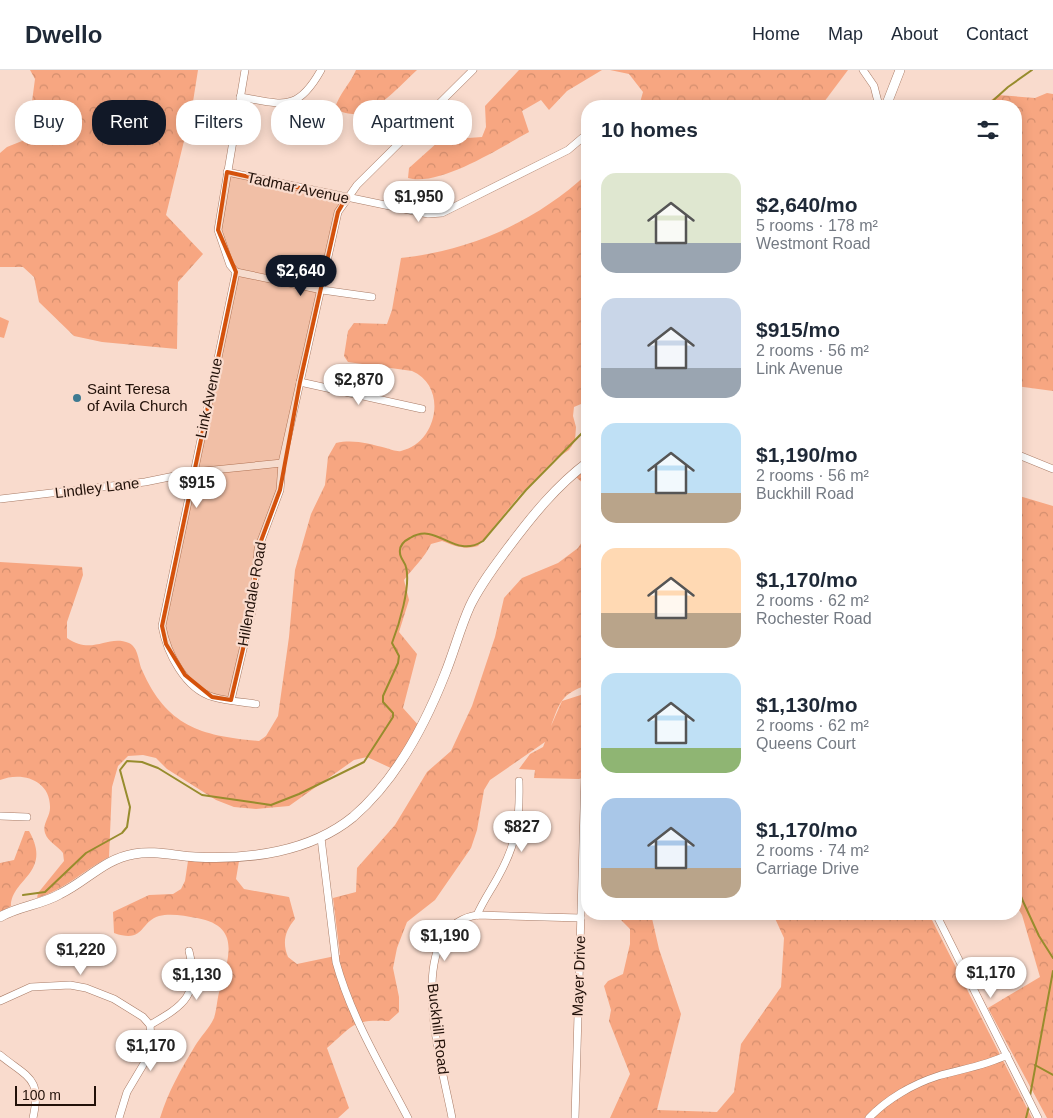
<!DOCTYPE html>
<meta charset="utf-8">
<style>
:root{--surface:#fff;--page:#f2f2f3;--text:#1f2937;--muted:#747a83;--line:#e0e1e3;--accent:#111827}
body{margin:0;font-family:Arial,sans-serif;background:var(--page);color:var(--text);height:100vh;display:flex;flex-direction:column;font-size:19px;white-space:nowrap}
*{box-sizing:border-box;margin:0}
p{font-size:16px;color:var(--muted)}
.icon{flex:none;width:28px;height:28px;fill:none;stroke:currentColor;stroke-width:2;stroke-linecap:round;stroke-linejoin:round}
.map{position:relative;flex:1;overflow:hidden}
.side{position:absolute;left:581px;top:30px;width:441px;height:820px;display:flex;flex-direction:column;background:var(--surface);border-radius:20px;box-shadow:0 2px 12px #0003}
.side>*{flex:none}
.guide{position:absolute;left:15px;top:30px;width:475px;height:45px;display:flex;gap:10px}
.scale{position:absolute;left:15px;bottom:12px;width:81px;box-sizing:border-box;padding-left:5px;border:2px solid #221109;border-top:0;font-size:14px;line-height:18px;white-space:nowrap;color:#221109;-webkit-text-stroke:4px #f9dbcd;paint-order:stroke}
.price{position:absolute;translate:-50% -42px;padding:0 11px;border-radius:18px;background:#fff;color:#222;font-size:16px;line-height:32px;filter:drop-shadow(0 1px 2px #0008)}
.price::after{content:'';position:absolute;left:50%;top:30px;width:15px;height:11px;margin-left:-8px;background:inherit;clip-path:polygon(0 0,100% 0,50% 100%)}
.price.current{background:var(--accent);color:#fff}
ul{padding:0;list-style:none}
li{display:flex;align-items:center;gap:15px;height:125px;padding:0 20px}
li span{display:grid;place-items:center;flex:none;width:140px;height:100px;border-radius:15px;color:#555}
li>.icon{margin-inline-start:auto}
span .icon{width:60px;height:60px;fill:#fffc;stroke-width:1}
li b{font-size:21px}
h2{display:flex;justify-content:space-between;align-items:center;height:60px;padding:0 20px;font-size:21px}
.tag{padding:0 18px;border-radius:20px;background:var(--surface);box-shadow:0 2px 12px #0003;font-size:18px;line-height:45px}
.tag.current{background:var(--accent);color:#fff}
header{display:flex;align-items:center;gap:30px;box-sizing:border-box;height:70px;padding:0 25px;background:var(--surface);border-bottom:1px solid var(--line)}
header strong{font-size:24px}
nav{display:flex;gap:28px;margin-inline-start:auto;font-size:18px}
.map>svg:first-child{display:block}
.forest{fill:url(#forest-crowns)}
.pitch{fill:#f7a681}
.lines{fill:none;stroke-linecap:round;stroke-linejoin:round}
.stream{stroke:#978c2d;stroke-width:2}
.minor-casing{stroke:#a87b66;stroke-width:8}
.major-casing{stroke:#a87b66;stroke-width:10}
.minor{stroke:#fff;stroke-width:7}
.major{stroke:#fff;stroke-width:9}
.marked{fill:#d4520c;fill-opacity:0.2;stroke:#d4520c;stroke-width:4;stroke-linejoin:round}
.poi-dot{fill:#3e7a91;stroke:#f9dbcd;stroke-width:2}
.labels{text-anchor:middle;stroke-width:4.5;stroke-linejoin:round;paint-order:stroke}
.street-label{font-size:15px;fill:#221109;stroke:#f9dbcd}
.poi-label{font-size:15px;fill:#221109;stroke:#f9dbcd;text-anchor:start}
</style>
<header>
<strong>Dwello</strong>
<nav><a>Home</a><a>Map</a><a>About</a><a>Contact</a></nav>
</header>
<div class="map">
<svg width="1053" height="1048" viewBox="0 0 1053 1048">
<defs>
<pattern id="forest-crowns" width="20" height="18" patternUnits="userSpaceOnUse" patternTransform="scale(1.25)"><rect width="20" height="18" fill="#f7a681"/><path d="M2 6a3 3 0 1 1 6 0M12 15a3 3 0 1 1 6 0" fill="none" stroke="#d38e6e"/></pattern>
</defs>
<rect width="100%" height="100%" fill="#f9dbcd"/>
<g class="forest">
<polygon points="30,0 198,0 192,38 166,145 203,184 178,212 177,279 102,272 74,266 39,232 34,207 23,197 0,197 0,83 7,77 27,69 35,9"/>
<path d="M356 0H417C396 19 364 59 335 38 339 24 350 14 356 0Z"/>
<path d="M519 0H602L567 21 549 40 541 30 522 41 529 62C501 77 440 117 408 108L409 98 448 63 455 60 468 68 482 67 486 57 485 36Z"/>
<polygon points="610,0 848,0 821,36 639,36 643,22 629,4"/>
<polygon points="1047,23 1053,24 1053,321 1016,316 1016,36 983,36 998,25 1035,28"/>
<path d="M587 104 588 331 574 337 573 346 576 357 575 371 569 380 554 390 519 426 478 476C464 480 455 476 442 471L431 474C425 487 413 498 404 510L409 530 399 562 417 584 403 638 420 657 393 699 367 687 354 690 289 736 256 739 234 737 216 730 167 699 156 688 143 685 128 686 118 696 112 717 109 787C84 800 64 820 37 828L38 823 64 791 63 783C58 776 48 772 45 763 42 754 50 747 50 738 51 710 22 701 0 710V492L82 497 83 505 67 552V568C93 586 107 564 129 573 139 578 138 592 142 600 167 657 202 666 259 671L266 666 278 646 289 567 295 500 311 444 325 415 328 387 336 373C354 369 369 374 386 378 390 379 397 382 401 381 438 373 448 316 412 301L348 292 344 286 348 261 354 253 387 254 392 240 401 188C471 181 536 151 587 104Z"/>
<polygon points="587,399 587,417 576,407"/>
<polygon points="1016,425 1053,436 1053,1048 1047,1048 988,938 1040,907 1022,845 1016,835"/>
<path d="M587 464V615C562 624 560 631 551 656L562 631 587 623V702L585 707 579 709 534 708 535 700 519 699 530 684 543 677 545 672 490 710 484 720 477 760 471 778 435 830 407 852 397 878 393 898 399 927V942L389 951C352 949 354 955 327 978L349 1038 338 1048H160C168 1022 181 999 195 976 200 967 209 959 214 948 217 939 217 928 220 919 229 887 241 856 197 848 185 846 171 843 159 846 139 852 145 874 114 863L113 842 149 825 173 824 181 819 185 811 188 791H239L236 809 244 819 289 827 295 849C285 861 282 872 288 887L297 894 340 885 333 828 356 822 357 798 395 755 427 702 451 681 472 636 495 567 504 528 522 508 558 493 578 478Z"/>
<path d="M25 761H29C53 803 11 809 11 836L0 842V793L14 790Z"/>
<polygon points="615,844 651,844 659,879 681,944 657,1040 717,1042 734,1022 741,974 781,917 784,868 773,844 929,844 1032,1048 610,1048 630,1004 609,951 611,940 604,916 608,911 623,904 630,874 630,859"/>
</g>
<polygon class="pitch" points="0,247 9,251 4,268 0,267"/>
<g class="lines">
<g class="stream">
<polyline points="987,36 1008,17 1032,0"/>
<polyline points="1016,822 1021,827 1039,866 1053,888"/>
<path d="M23 825 45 822 86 783 122 763 127 757 130 737 120 700 127 691 142 692 158 698 202 725 271 735 299 724 364 692 393 647V643L383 632V626L398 593 399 586 392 573C399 555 411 516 406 497 405 492 400 488 400 483 399 476 404 471 410 468 438 451 453 490 483 471L526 420 588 357"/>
<polyline points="1035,995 1053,1005"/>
<polyline points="1030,1026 1053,901"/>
<polyline points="1026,1048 1029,1036"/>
</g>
<g class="minor-casing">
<g id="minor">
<path d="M245 0 218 160 230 195 236 202 162 556C167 583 185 619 213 627 227 631 242 632 256 634"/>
<polyline points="863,0 874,16 879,36"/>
<path d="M240 27C283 34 297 43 321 0"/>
<polyline points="227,102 428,144 442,143 568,80 588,63"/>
<polyline points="236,202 322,220 372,227"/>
<polyline points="300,312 422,339"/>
<polyline points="1016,384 1053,399"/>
<polyline points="0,429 145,412 194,402 282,393"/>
<polyline points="231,630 252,541 258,479 280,420 282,393 338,142 357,115 473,0"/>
<polyline points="0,746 27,747"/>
<path d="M321 768 336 892C351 947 382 998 408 1048"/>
<polyline points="936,844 1038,1048"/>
<path d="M477 845C483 831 491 820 498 807 517 773 520 750 519 711"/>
<polyline points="0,931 31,917 70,915 86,918 114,929 143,947 150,955 152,980 127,1022 119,1048"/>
<path d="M150 955C184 935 200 926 189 881"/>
<path d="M0 985C28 1008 42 1007 33 1048"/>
<path d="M452 1048C443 998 400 858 477 845L581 848"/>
<polyline points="575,1048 585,704"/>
<path d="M869 1048C887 1029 913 1014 938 1006 962 999 985 996 1007 985"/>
</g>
</g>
<g class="major-casing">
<g id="major">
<polyline points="886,36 900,0"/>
<path d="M0 847C19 836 41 835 60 824 87 811 104 789 134 784 154 780 175 786 195 787 249 790 310 782 353 747 395 711 425 655 445 604 454 582 460 558 470 536 480 515 494 497 508 478 532 446 556 416 588 392"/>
</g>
</g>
<use href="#minor" class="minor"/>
<use href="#major" class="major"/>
</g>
<path class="marked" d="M227 102 346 128 338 142 300 312 280 420 258 479 252 541 231 630 212 627 185 605 166 574 162 556 236 202 218 160Z"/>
<circle class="poi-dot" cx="77" cy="328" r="5"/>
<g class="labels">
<g class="street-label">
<text transform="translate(298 118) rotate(12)" y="5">Tadmar Avenue</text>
<text transform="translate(209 328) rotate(-78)" y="5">Link Avenue</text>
<text transform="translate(97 418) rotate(-7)" y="5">Lindley Lane</text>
<text transform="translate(252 524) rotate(-80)" y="5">Hillendale Road</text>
<text transform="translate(579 906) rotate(-88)" y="5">Mayer Drive</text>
<text transform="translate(438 959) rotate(83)" y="5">Buckhill Road</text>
</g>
<g class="poi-label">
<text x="87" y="324">Saint Teresa<tspan x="87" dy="17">of Avila Church</tspan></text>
</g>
</g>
</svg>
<div class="scale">100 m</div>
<b class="price" style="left:419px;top:153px">$1,950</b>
<b class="price current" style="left:301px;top:227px">$2,640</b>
<b class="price" style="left:359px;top:336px">$2,870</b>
<b class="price" style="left:197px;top:439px">$915</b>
<b class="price" style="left:522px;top:783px">$827</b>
<b class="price" style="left:445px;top:892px">$1,190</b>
<b class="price" style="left:81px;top:906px">$1,220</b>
<b class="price" style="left:991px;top:929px">$1,170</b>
<b class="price" style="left:197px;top:931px">$1,130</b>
<b class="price" style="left:151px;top:1002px">$1,170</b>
<div class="guide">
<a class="tag">Buy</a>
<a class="tag current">Rent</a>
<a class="tag">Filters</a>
<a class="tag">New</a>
<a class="tag">Apartment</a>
</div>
<section class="side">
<h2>10 homes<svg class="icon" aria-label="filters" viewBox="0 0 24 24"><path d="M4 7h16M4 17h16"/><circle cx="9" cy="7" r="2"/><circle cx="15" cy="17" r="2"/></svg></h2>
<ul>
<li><span style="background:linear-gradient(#dfe7d0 70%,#9aa5b1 0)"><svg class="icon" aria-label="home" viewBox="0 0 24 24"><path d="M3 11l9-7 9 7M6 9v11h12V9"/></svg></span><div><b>$2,640/mo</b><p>5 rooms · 178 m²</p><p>Westmont Road</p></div></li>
<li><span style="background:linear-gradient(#c9d6e8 70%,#9aa5b1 0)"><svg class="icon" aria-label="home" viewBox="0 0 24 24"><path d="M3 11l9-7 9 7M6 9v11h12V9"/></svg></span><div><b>$915/mo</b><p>2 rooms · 56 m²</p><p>Link Avenue</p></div></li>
<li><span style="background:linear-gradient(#bfe0f5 70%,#b9a48a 0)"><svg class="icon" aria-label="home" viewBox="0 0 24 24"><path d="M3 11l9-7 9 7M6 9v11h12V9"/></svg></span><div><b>$1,190/mo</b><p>2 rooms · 56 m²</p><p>Buckhill Road</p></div></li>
<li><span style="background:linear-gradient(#ffd9b3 65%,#b9a48a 0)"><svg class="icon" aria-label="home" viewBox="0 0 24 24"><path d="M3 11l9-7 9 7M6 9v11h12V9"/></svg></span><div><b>$1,170/mo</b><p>2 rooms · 62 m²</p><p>Rochester Road</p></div></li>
<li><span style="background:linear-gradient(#bfe0f5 75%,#8fb573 0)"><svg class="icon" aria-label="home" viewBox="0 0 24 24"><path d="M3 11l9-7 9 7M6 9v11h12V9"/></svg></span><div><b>$1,130/mo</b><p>2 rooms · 62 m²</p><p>Queens Court</p></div></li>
<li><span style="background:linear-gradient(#a9c7e8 70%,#b9a48a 0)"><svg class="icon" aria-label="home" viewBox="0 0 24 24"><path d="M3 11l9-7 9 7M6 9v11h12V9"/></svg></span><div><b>$1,170/mo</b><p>2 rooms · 74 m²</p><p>Carriage Drive</p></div></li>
</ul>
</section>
</div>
